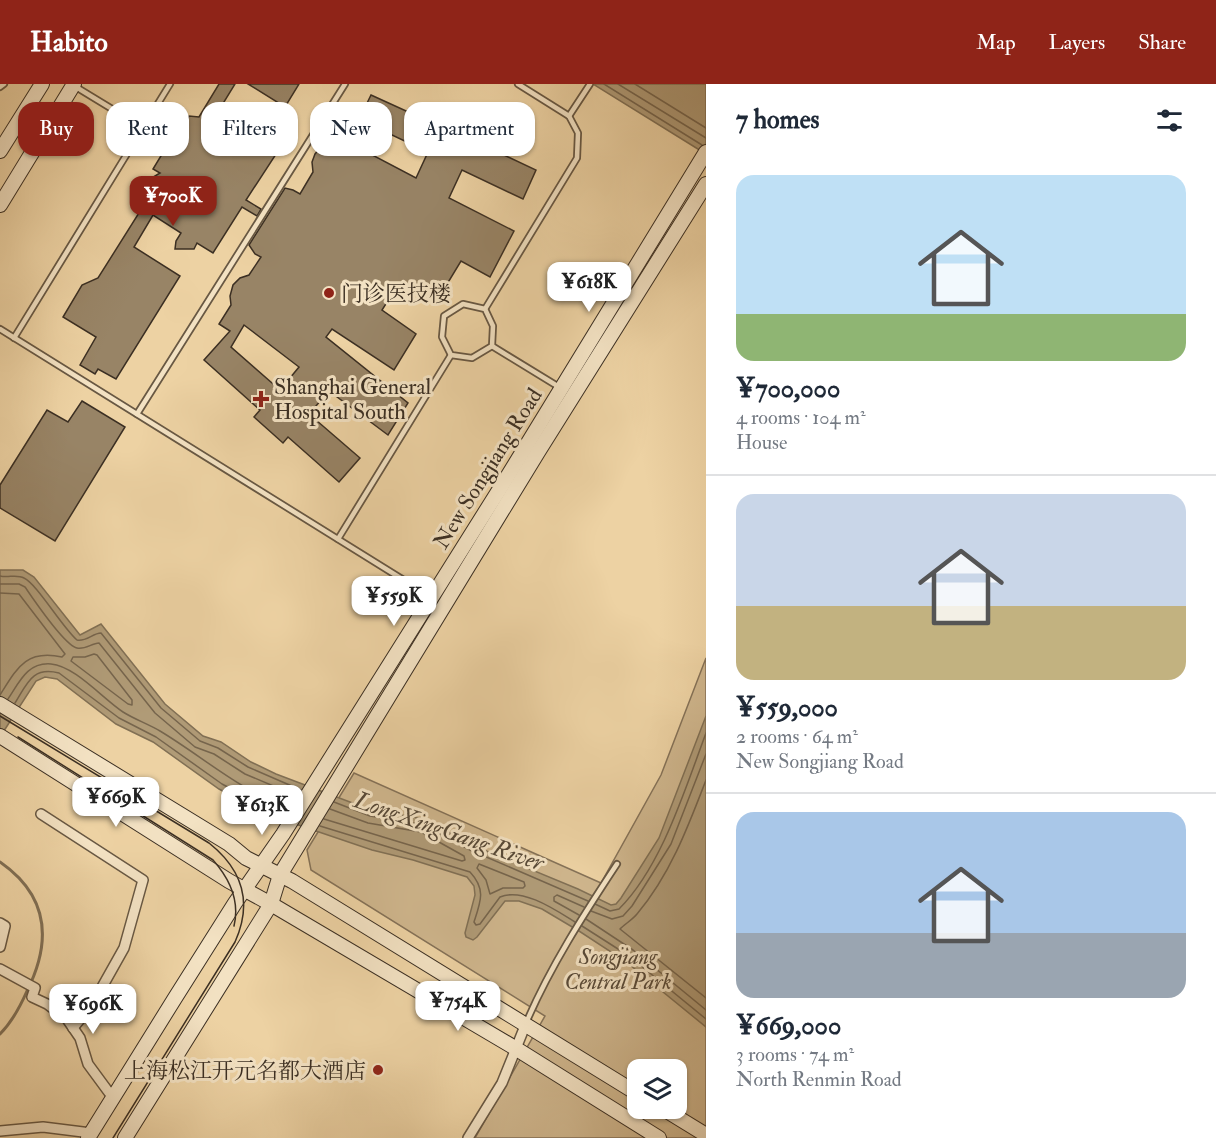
<!DOCTYPE html>
<meta charset="utf-8">
<style>
:root{--surface:#fff;--page:#f2f2f3;--text:#1f2937;--muted:#747a83;--line:#e0e1e3;--accent:#8f2418}
body{margin:0;font-family:"IM FELL Double Pica","Noto Serif SC",serif;background:var(--page);color:var(--text);height:100vh;display:flex;flex-direction:column;font-size:22px;white-space:nowrap}
*{box-sizing:border-box;margin:0}
p{font-size:20px;color:var(--muted)}
.icon{flex:none;width:33px;height:33px;fill:none;stroke:currentColor;stroke-width:2;stroke-linecap:round;stroke-linejoin:round}
.map{position:relative;flex:1;overflow:hidden}
.sheet{display:flex;flex-direction:column;background:var(--surface);width:510px}
.sheet>*{flex:none}
.guide{position:absolute;left:18px;top:18px;width:570px;height:54px;display:flex;gap:12px}
.controls{position:absolute;left:627px;top:975px;display:grid;gap:12px}
.controls a{display:grid;place-items:center;width:60px;height:60px;border-radius:12px;background:var(--surface);box-shadow:0 2px 4px #0004;font-size:30px}
.price{position:absolute;translate:-50% -51px;padding:0 14px;border-radius:12px;background:#fff;color:#222;font-size:20px;line-height:39px;filter:drop-shadow(0 2px 3px #0008)}
.price::after{content:'';position:absolute;left:50%;top:36px;width:18px;height:14px;margin-left:-9px;background:inherit;clip-path:polygon(0 0,100% 0,50% 100%)}
.price.current{background:var(--accent);color:#fff}
ul{padding:0;list-style:none}
li{display:grid;align-content:center;gap:12px;height:318px;padding:0 30px}
li+li{border-top:2px solid var(--line)}
li span{display:grid;place-items:center;height:186px;border-radius:18px;color:#555}
li>.icon{margin-inline-start:auto}
span .icon{width:108px;height:108px;fill:#fffc;stroke-width:1}
li b{font-size:26px}
h2{display:flex;justify-content:space-between;align-items:center;height:72px;padding:0 30px;font-size:26px}
.tag{padding:0 21px;border-radius:18px;background:var(--surface);box-shadow:0 2px 4px #0004;font-size:21px;line-height:54px}
.tag.current{background:var(--accent);color:#fff}
header{display:flex;align-items:center;gap:36px;box-sizing:border-box;height:84px;padding:0 30px;background:var(--accent);color:#fff}
header strong{font-size:28px}
nav{display:flex;gap:33px;margin-inline-start:auto;font-size:21px}
main{display:flex;flex:1;min-height:0}
.map>svg:first-child{display:block}
.green{fill:#cfb68d;stroke:#857258;stroke-width:1.5;fill-rule:evenodd}
.water{fill:#b09b77;stroke:#817055;stroke-width:1.5}
.lines{fill:none;stroke-linecap:round;stroke-linejoin:round}
.shore{stroke:#76654d;stroke-width:1.5}
.stream{stroke:#817055;stroke-width:3}
.building{fill:#988466;stroke:#3b2f23;stroke-width:1.5;fill-rule:evenodd}
.lane-casing{stroke:#685843;stroke-width:8}
.street-casing{stroke:#685843;stroke-width:12}
.secondary-casing{stroke:#3b2f23;stroke-width:16}
.lane{stroke:#f3e2c3;stroke-width:4.5}
.street{stroke:#f3e2c3;stroke-width:9}
.secondary{stroke:#f3e2c3;stroke-width:14}
.tram{stroke:#3b2f23;stroke-width:1.5}
.poi-dot{fill:#8f2418;stroke:#f3e2c3;stroke-width:2}
.labels{text-anchor:middle;stroke-width:6;stroke-linejoin:round;paint-order:stroke}
.poi-label{font-size:22px;fill:#3b2f23;stroke:#f3e2c3;text-anchor:start}
.street-label{font-size:22px;fill:#3b2f23;stroke:#f3e2c3}
.park-label{font-size:22px;font-style:italic;fill:#594a38;stroke:#f3e2c3}
.water-label{font-size:24px;font-style:italic;fill:#584a38;stroke:#f3e2c3}
</style>
<header>
<strong>Habito</strong>
<nav><a>Map</a><a>Layers</a><a>Share</a></nav>
</header>
<main>
<div class="map">
<svg width="706" height="1054" viewBox="0 0 706 1054">
<rect width="100%" height="100%" fill="#edd2a3"/>
<filter id="stains"><feTurbulence type="fractalNoise" baseFrequency=".00333" numOctaves="4"/><feColorMatrix values="0 0 0 0 .2 0 0 0 0 .09 0 0 0 0 .02 0 0 0 .5 -.17"/></filter>
<radialGradient id="worn" r=".72"><stop offset=".6" stop-color="#630" stop-opacity="0"/><stop offset="1" stop-color="#630" stop-opacity=".3"/></radialGradient>
<path class="green" d="M706 574V1054H475L545 932 311 786 307 766 354 689 601 799 661 691ZM638 986H676V1024H638Z"/>
<g class="water">
<polygon points="593,0 706,0 706,70"/>
<polygon points="0,486 23,486 34,493 80,551 101,540 165,620 203,652 221,658 251,678 276,690 371,726 425,735 472,761 578,805 611,821 616,820 621,814 659,754 706,632 706,943 625,877 579,847 542,825 519,817 505,817 477,853 473,856 466,853 465,849 475,811 474,802 467,793 413,776 372,766 263,729 219,705 153,658 116,640 57,595 45,593 36,597 0,653"/>
</g>
<g class="lines">
<g class="shore">
<polyline points="604,0 702,61"/>
<polyline points="618,0 706,54"/>
<polyline points="635,0 706,44"/>
<path d="M0 492C8 494 17 490 24 494 37 500 62 543 77 556 86 558 93 549 101 549L161 624 200 657 218 664 248 683 301 706"/>
<path d="M0 500H19L25 503C34 516 64 561 77 564 85 566 92 559 99 559L155 629 195 663 214 670 245 690 297 712"/>
<path d="M0 509 19 510 65 570 62 573C26 565 17 584 0 611"/>
<polygon points="94,570 97,571 132,616 132,621 128,620 71,577 73,573 85,573"/>
<path d="M8 615C19 599 27 578 51 580 75 582 103 615 123 628 134 635 148 640 160 647 205 674 238 706 290 724"/>
<path d="M15 619C27 600 32 582 59 589L119 634 156 653 222 700 265 723 286 730"/>
<path d="M706 696C688 743 670 791 637 830 632 836 625 840 620 845L706 914"/>
<polyline points="334,718 370,732 424,741 470,766 588,817"/>
<polyline points="324,735 462,777 465,776 464,772 421,748 368,739 330,725"/>
<path d="M320 742 470 788C486 805 481 817 474 838L476 841 480 840 500 813C523 803 557 827 575 838"/>
<polygon points="479,780 524,798 525,802 523,804 503,804 490,810 486,796 477,784"/>
<path d="M595 820 610 827 619 825C662 782 685 705 706 649"/>
<polyline points="591,827 612,835 623,832 632,822 671,760 706,670"/>
<polyline points="579,831 554,817 554,813 557,811 584,823"/>
<polyline points="586,835 633,866 706,926"/>
<polyline points="582,842 629,872 706,935"/>
</g>
<path class="stream" d="M0 778C49 812 52 857 27 907 20 923 12 938 0 950"/>
</g>
<g class="building">
<polygon points="219,0 235,0 219,26 247,43 251,35 257,34 267,47 264,53 280,64 246,116 261,125 257,132 242,123 213,169 197,159 194,165 175,165 176,157 181,149 153,131 134,163 180,192 116,295 98,285 95,290 80,281 96,253 63,233 82,201 98,194 149,113 144,105 150,95 160,89 153,85 173,52 184,58 182,44 189,32 199,33"/>
<polygon points="248,0 299,0 285,23"/>
<path d="M371 11 439 42 443 34 478 50 474 57 536 86 523 115 462 86 449 114 514 147 490 193 461 177 435 220 399 199 382 226 416 250 394 286 332 245 326 253 408 319 388 351 329 307 309 330 360 374 339 398 288 353 283 359 254 333 260 326 204 276 230 247 219 240 231 221 230 212 233 201 240 194 249 191 261 173 255 170 249 161 285 104 293 106 300 110 313 88 312 78 315 70 321 63 331 59 343 40 354 46ZM371 41 428 68 416 94 357 63ZM244 241 299 283 280 306 231 263Z"/>
<polygon points="82,317 125,343 55,457 0,424 0,401 47,326 68,338"/>
</g>
<g class="lines">
<g class="lane-casing">
<g id="lane">
<polyline points="0,3 4,0"/>
<polyline points="76,3 122,31"/>
<polygon points="138,23 154,26 161,39 157,57 144,65 130,65 119,50 122,31"/>
<polyline points="154,26 170,0"/>
<polyline points="569,32 590,0"/>
<polygon points="463,220 485,225 493,242 492,262 472,274 451,271 442,253 444,232"/>
<polyline points="485,225 577,74 578,49 569,32 518,0"/>
<polyline points="0,245 431,513"/>
<polyline points="14,254 130,65"/>
<polyline points="492,262 559,303"/>
<polyline points="137,330 345,0"/>
<polyline points="338,455 451,271"/>
<path d="M526 939C550 883 584 830 617 780"/>
</g>
</g>
<g class="street-casing">
<g id="street">
<polyline points="41,730 143,796 124,864 92,921 73,944"/>
<polyline points="0,839 5,842 0,863"/>
<polyline points="0,885 35,904 32,913 47,920 67,935 80,954 88,980 113,1014"/>
<polyline points="0,1047 43,1043 91,1049"/>
<polyline points="468,1054 502,999 525,942"/>
</g>
</g>
<g class="secondary-casing">
<g id="secondary">
<polyline points="0,67 42,0"/>
<polyline points="0,121 74,0"/>
<polyline points="0,620 229,760 246,774 292,797 638,1010"/>
<polyline points="0,652 229,797 271,820 515,964 659,1054"/>
<polyline points="662,1024 706,1051"/>
<polyline points="88,1054 175,914 235,819 283,750 501,403 706,68"/>
<polyline points="125,1054 271,820 280,791 538,368 706,100"/>
</g>
</g>
<use href="#lane" class="lane"/>
<use href="#street" class="street"/>
<use href="#secondary" class="secondary"/>
<g class="tram">
<path d="M0 632 209 759C243 786 253 818 235 858L113 1054"/>
<path d="M18 653 213 776C229 794 240 817 234 842"/>
</g>
</g>
<g class="poi-dot">
<circle cx="329" cy="209" r="6"/>
<path d="M258 306h6v6h6v6h-6v6h-6v-6h-6v-6h6z"/>
<circle cx="378" cy="986" r="6"/>
</g>
<g class="labels">
<g class="poi-label">
<text x="341" y="217">门诊医技楼</text>
<text x="274" y="310">Shanghai General<tspan x="274" dy="25">Hospital South</tspan></text>
<text x="366" y="994" text-anchor="end">上海松江开元名都大酒店</text>
</g>
<g class="street-label">
<text transform="translate(487 384) rotate(-58)" y="8">New Songjiang Road</text>
</g>
<g class="park-label">
<text x="618" y="880">Songjiang<tspan x="618" dy="25">Central Park</tspan></text>
</g>
<g class="water-label">
<text transform="translate(449 747) rotate(19)" y="8">LongXingGang River</text>
</g>
</g>
<rect width="100%" height="100%" filter="url(#stains)"/>
<rect width="100%" height="100%" fill="url(#worn)"/>
</svg>
<div class="controls">
<a><svg class="icon" aria-label="layers" viewBox="0 0 24 24"><path d="M12 4l9 5-9 5-9-5zM3 14l9 5 9-5"/></svg></a>
</div>
<b class="price current" style="left:173px;top:143px">¥700K</b>
<b class="price" style="left:589px;top:229px">¥618K</b>
<b class="price" style="left:394px;top:543px">¥559K</b>
<b class="price" style="left:116px;top:744px">¥669K</b>
<b class="price" style="left:262px;top:752px">¥613K</b>
<b class="price" style="left:458px;top:948px">¥754K</b>
<b class="price" style="left:93px;top:951px">¥696K</b>
<div class="guide">
<a class="tag current">Buy</a>
<a class="tag">Rent</a>
<a class="tag">Filters</a>
<a class="tag">New</a>
<a class="tag">Apartment</a>
</div>
</div>
<section class="sheet">
<h2>7 homes<svg class="icon" aria-label="filters" viewBox="0 0 24 24"><path d="M4 7h16M4 17h16"/><circle cx="9" cy="7" r="2"/><circle cx="15" cy="17" r="2"/></svg></h2>
<ul>
<li><span style="background:linear-gradient(#bfe0f5 75%,#8fb573 0)"><svg class="icon" aria-label="home" viewBox="0 0 24 24"><path d="M3 11l9-7 9 7M6 9v11h12V9"/></svg></span><div><b>¥700,000</b><p>4 rooms · 104 m²</p><p>House</p></div></li>
<li><span style="background:linear-gradient(#c9d6e8 60%,#c2b280 0)"><svg class="icon" aria-label="home" viewBox="0 0 24 24"><path d="M3 11l9-7 9 7M6 9v11h12V9"/></svg></span><div><b>¥559,000</b><p>2 rooms · 64 m²</p><p>New Songjiang Road</p></div></li>
<li><span style="background:linear-gradient(#a9c7e8 65%,#9aa5b1 0)"><svg class="icon" aria-label="home" viewBox="0 0 24 24"><path d="M3 11l9-7 9 7M6 9v11h12V9"/></svg></span><div><b>¥669,000</b><p>3 rooms · 74 m²</p><p>North Renmin Road</p></div></li>
</ul>
</section>
</main>
